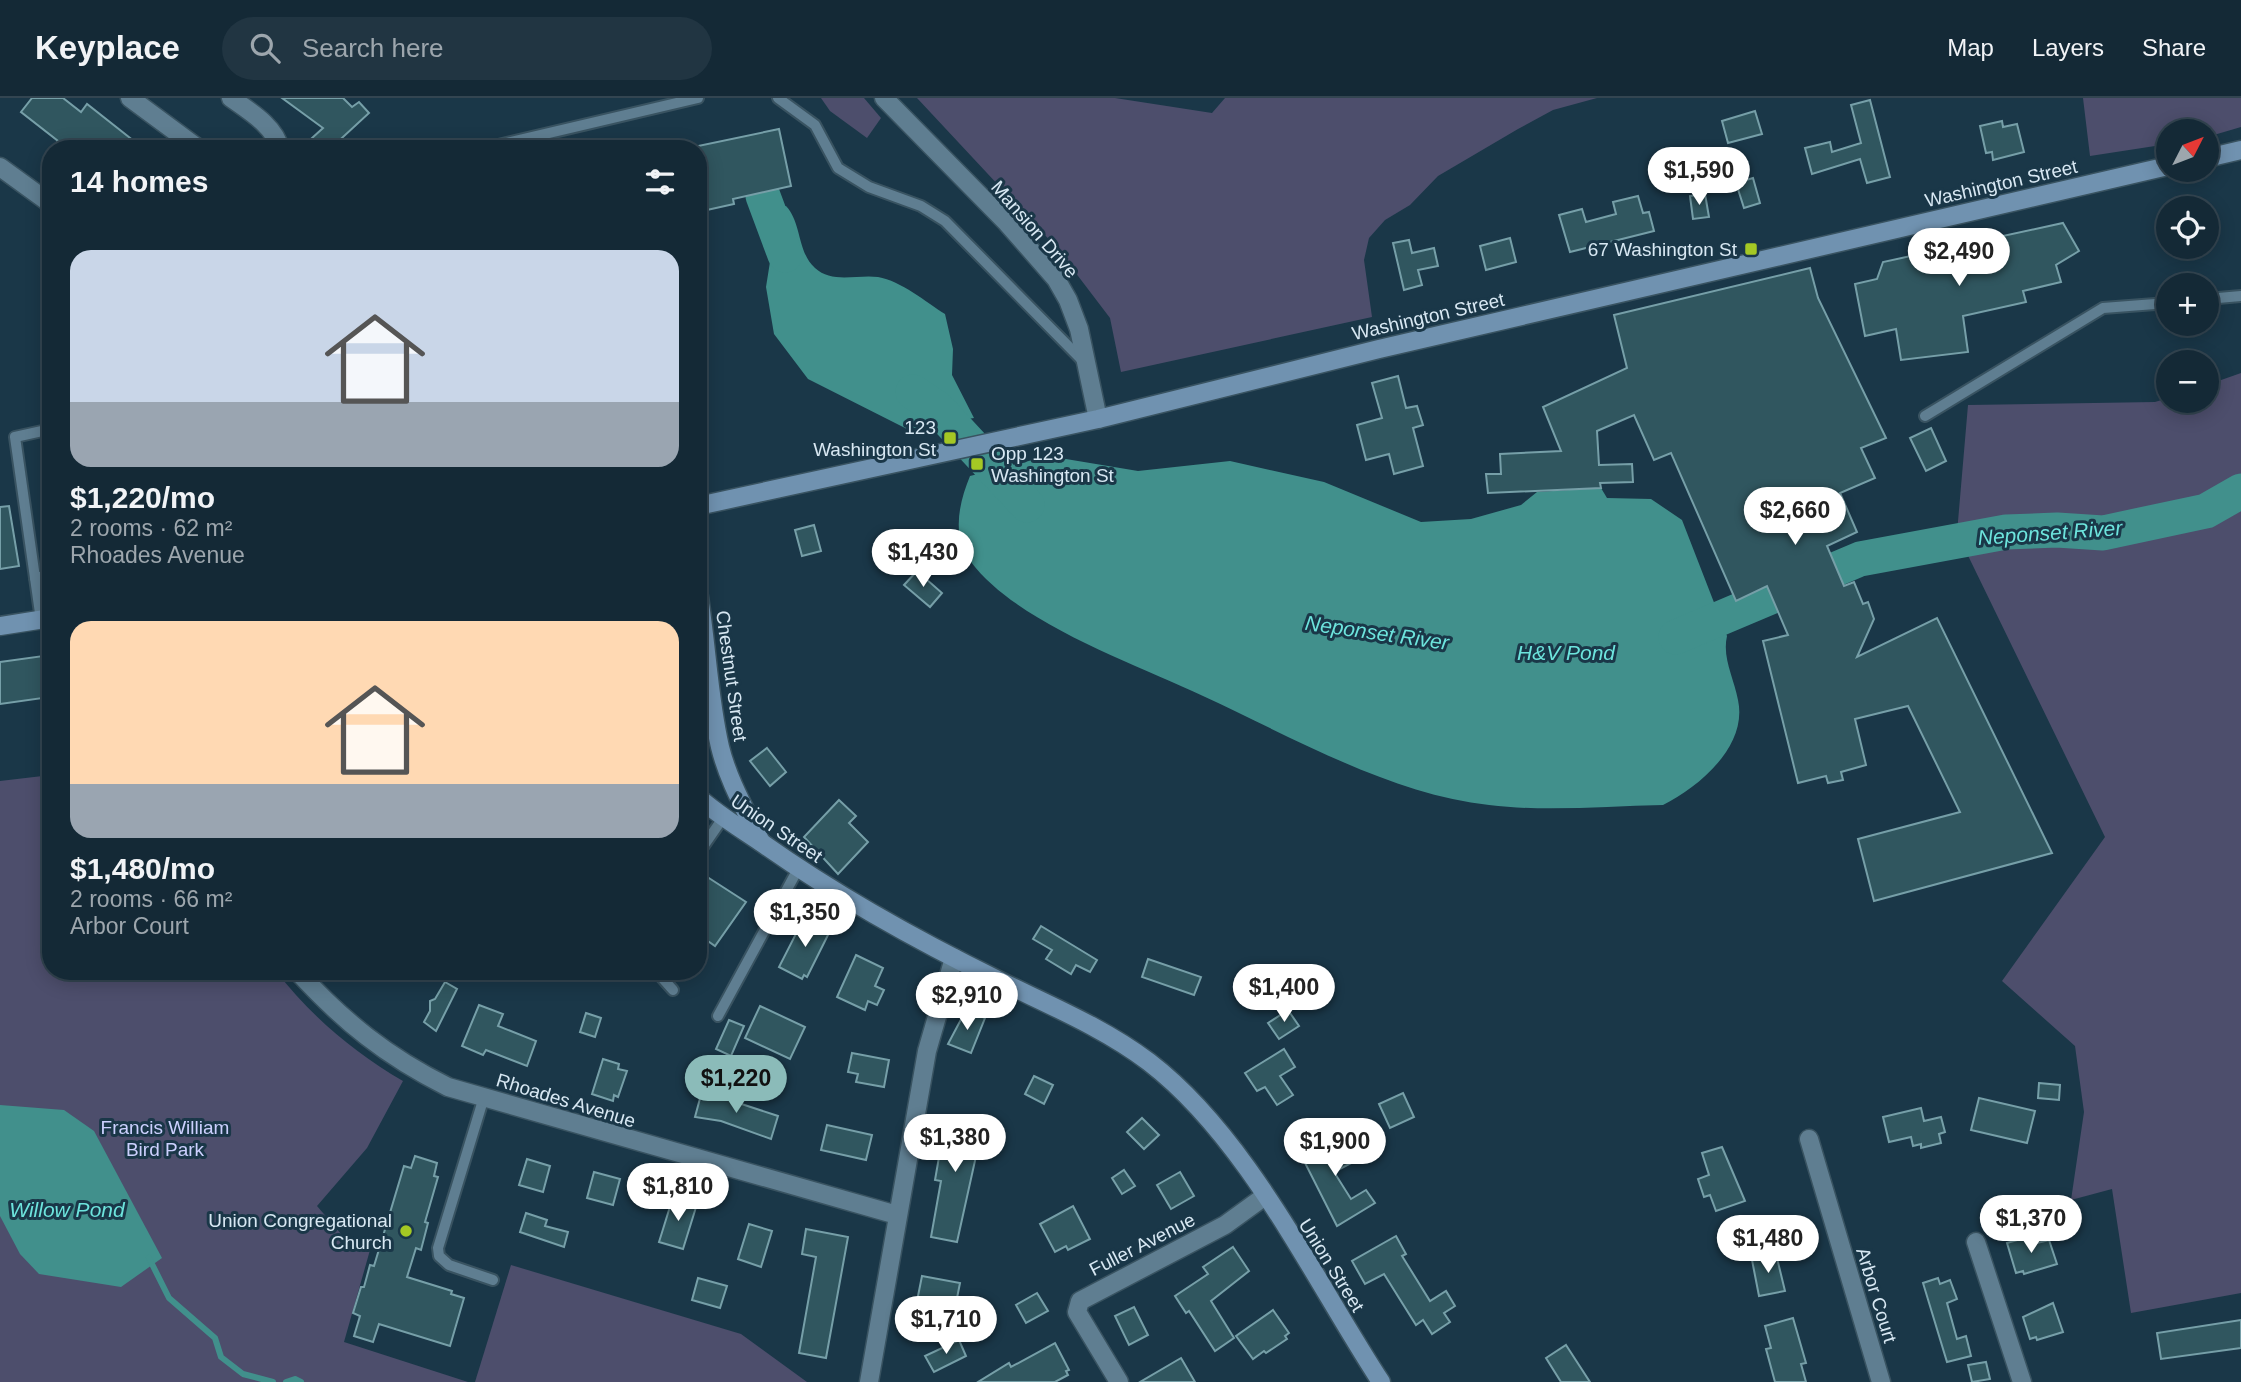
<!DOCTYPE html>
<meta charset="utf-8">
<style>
:root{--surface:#142936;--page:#213542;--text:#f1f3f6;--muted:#9da6ad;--line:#334551;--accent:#8bbbb9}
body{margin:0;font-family:Helvetica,sans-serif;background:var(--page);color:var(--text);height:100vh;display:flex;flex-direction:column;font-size:26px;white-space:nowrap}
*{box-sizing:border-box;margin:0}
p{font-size:23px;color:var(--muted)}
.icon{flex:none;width:38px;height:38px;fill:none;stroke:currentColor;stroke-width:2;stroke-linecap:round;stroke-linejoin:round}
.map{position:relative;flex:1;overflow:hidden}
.sheet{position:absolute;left:42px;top:42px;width:665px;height:840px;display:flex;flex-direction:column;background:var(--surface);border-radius:28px;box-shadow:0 4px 18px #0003,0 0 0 2px var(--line)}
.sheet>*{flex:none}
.needle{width:46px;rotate:48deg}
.tools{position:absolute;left:2156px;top:21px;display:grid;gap:14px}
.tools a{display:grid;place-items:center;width:63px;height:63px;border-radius:50%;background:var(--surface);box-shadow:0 4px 18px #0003,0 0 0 2px var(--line);font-size:35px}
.price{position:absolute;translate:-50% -60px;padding:0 16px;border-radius:24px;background:#fff;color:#222;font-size:23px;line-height:46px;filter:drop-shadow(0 2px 4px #0008)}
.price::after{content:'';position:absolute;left:50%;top:42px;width:21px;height:16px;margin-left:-10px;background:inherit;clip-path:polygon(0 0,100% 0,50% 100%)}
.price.selected{background:var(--accent);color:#111}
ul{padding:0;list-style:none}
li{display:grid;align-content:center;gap:14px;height:371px;padding:0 28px}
li span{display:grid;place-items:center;height:217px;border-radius:21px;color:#555}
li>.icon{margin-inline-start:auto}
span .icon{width:126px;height:126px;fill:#fffc;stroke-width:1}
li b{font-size:30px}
h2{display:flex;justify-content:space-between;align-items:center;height:84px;padding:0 28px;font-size:30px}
header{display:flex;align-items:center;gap:42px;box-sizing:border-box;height:98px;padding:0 35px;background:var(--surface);border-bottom:2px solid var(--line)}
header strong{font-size:33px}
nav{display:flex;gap:38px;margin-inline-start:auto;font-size:24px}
.search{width:490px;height:63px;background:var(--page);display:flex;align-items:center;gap:18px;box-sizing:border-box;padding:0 24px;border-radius:38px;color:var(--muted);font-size:26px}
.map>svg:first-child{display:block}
.green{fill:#4d4e6c}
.water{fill:#41908c}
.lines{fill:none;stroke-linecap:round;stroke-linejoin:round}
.stream{stroke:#41908c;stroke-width:6}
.river{stroke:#41908c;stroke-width:35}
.building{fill:#30565f;stroke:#769fa8;stroke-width:2}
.service-casing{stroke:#395361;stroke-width:14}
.minor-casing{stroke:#395361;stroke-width:21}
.tertiary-casing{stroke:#395361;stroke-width:21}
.secondary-casing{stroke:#395361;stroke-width:21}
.service{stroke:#5f7e91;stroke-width:10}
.minor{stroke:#5f7e91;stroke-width:18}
.tertiary{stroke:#5f7e91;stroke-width:18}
.secondary{stroke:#7092b0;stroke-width:18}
.poi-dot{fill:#a4c824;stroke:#1a3748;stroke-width:2.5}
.labels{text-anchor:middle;stroke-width:6;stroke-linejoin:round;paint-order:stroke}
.street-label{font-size:19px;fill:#d8e8f3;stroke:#1a3748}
.poi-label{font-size:19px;fill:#d8e8f3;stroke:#1a3748;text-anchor:end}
.park-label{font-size:19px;fill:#ccd0fe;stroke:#1a3748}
.water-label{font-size:21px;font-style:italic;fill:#6de4dd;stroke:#1a3748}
</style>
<header>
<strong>Keyplace</strong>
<div class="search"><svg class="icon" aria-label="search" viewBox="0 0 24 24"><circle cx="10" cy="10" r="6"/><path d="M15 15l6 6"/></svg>Search here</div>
<nav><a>Map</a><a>Layers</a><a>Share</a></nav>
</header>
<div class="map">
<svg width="2241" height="1284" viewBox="0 0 2241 1284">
<rect width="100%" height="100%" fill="#1a3748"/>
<g class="green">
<polygon points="821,0 864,0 881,20 867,40 830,13"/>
<polygon points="917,0 1115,0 1212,15 1225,0 1597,0 1553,12 1518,31 1438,78 1410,107 1385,122 1369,140 1364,162 1372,219 1121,274 1110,220 1056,149"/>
<polygon points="2083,0 2241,0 2241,29 2207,39 2207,33 2168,33 2168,46 2090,58"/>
<polygon points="2241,275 2241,1195 2131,1215 2112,1091 2071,1102 2084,1014 2075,948 2002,883 2105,739 1957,435 1968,307 2155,304 2168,300 2168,303 2207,303 2207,287"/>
<path d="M51 677V873H276C311 918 353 954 403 983L367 1050 317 1108 348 1144 370 1152 344 1244 468 1284H0V683Z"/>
<polygon points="511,1167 741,1236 807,1284 475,1284"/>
</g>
<g class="water">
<path d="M786 108C802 125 797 154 815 170 832 186 858 176 878 179 901 183 926 204 945 216L953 251 952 277 974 320 907 331 808 281 774 236 766 189 773 145 752 116Z"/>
<path d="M1048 358 1138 373 1230 363 1324 384 1421 424 1471 421 1521 407 1537 394 1601 390 1607 400 1651 401 1682 422 1727 538C1722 560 1734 580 1738 602 1748 648 1699 689 1663 707 1606 708 1546 714 1489 707 1392 697 1290 638 1203 598 1133 565 1017 525 971 464 951 438 959 405 970 378Z"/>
<polygon points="0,1007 64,1012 94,1033 162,1160 121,1189 39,1176 20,1156 0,1118"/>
</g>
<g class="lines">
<g class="stream">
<polyline points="149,1160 169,1200 215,1240 221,1259 243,1276 273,1284"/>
<polyline points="286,1284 295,1281 301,1284"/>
</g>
<g class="river">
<polyline points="763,98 785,157"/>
<polyline points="913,294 937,310 1027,407"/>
<polyline points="1676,539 1860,461 2006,434 2057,432 2103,435 2206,413 2241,393"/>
</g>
</g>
<g class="building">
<polygon points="32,0 63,0 81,14 87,6 144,51 52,51 58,43 21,14"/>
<polygon points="282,0 343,0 352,9 359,4 369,15 330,51 300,51 323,30"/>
<polygon points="1870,2 1890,79 1867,85 1860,61 1812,76 1805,50 1830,44 1832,54 1861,45 1851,7"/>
<polygon points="1755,13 1762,36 1728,45 1722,23"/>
<polygon points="2002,23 2003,29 2017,26 2024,54 1993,62 1992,54 1986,55 1980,28"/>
<polygon points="779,31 791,88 733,101 734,106 698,114 698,48"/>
<polygon points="1753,80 1760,105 1744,110 1736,85"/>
<polygon points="1705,96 1709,119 1693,121 1690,98"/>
<polygon points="1638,98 1643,115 1649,114 1654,133 1570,154 1559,117 1582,111 1586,124 1616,116 1613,104"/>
<polygon points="2063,125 2079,153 2056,167 2061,184 2023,193 2026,204 1963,218 1968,254 1901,262 1896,231 1865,238 1855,186 1877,181 1883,164"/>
<polygon points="1510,140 1516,164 1486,172 1480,148"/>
<polygon points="1409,142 1412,155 1434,150 1438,168 1418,172 1422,187 1404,192 1393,145"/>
<polygon points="1810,170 1818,200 1886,340 1861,350 1875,380 1840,395 1857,434 1827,448 1844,488 1854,484 1863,506 1868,504 1874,521 1857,559 1937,520 2052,755 1874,803 1858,741 1960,714 1908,608 1855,621 1866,667 1841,674 1843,682 1828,685 1826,678 1798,685 1763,543 1788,537 1767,488 1736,503 1671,355 1654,362 1634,317 1597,333 1599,367 1632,366 1633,384 1600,385 1601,390 1488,395 1486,376 1501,376 1500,356 1561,353 1543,309 1627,270 1614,217"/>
<polygon points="1398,278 1406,310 1417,308 1423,327 1413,330 1423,368 1394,376 1389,356 1366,362 1357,327 1382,320 1372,285"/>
<polygon points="1931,330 1946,363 1926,373 1910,340"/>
<polygon points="9,408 19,468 0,471 0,409"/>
<polygon points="814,427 821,453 802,458 795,432"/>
<polygon points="917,473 942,495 930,509 904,487"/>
<polygon points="43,558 50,599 0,606 0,564"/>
<polygon points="767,650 786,674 770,688 750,663"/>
<polygon points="839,702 856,718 849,725 868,744 838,776 804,739"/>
<polygon points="698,773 746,804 715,848 698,836"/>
<polygon points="804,820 830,833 807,879 804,877 802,881 779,869"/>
<polygon points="1041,828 1097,862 1090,874 1076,867 1071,876 1046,861 1052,852 1033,841"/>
<polygon points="856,857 883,870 875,888 884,892 877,907 868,903 865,912 837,899"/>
<polygon points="1148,861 1201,879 1194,897 1142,879"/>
<polygon points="445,884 457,891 436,933 424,924 430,913 430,903 435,901"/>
<polygon points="479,907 503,916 498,928 536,943 527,968 486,952 483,957 462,948"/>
<polygon points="760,908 805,929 790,961 745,940"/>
<polygon points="966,912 985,920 971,955 948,946"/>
<polygon points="1288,912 1299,928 1279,941 1268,925"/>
<polygon points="586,915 601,920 595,939 580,934"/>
<polygon points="729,922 744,928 731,958 716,951"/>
<polygon points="1284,951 1295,969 1280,978 1293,997 1277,1007 1265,989 1257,993 1245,975"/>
<polygon points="852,955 889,962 884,989 856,984 858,976 848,974"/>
<polygon points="603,961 619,966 618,971 627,973 618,999 614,997 613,1003 592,996"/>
<polygon points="1034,978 1053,987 1044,1006 1025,996"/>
<polygon points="2039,985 2060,987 2059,1002 2038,1000"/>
<polygon points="702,993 778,1018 771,1041 721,1023 695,1019"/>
<polygon points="1403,995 1414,1019 1390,1030 1379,1006"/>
<polygon points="1979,1000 2035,1013 2027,1045 1971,1032"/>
<polygon points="1921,1010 1924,1023 1941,1019 1945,1034 1939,1036 1941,1045 1921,1050 1921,1046 1913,1048 1911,1039 1889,1044 1883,1019"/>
<polygon points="946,1019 984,1022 957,1144 931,1139 941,1083 935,1082"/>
<polygon points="1142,1020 1159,1037 1144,1051 1127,1034"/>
<polygon points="827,1027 872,1037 866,1062 821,1052"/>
<polygon points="1340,1034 1355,1063 1334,1074 1351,1101 1366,1092 1375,1105 1337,1128 1300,1055"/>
<polygon points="1722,1049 1745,1103 1716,1113 1710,1097 1704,1099 1698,1081 1709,1077 1702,1055"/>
<polygon points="415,1058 437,1065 434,1078 438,1079 425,1124 428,1125 421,1152 416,1150 407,1179 452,1193 451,1196 464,1200 450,1248 379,1226 373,1244 354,1238 360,1218 353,1215 361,1189 364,1189 370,1167 374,1168 404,1068 411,1070"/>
<polygon points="527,1061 550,1068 543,1094 519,1087"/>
<polygon points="1124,1072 1135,1088 1122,1096 1112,1080"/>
<polygon points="594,1074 620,1081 613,1107 587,1100"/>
<polygon points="1180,1074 1194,1098 1171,1111 1157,1087"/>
<polygon points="673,1099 697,1106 683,1151 659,1144"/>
<polygon points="1073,1108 1090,1141 1068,1152 1066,1148 1055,1154 1040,1126"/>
<polygon points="526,1115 547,1122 545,1128 568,1134 564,1149 520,1134"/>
<polygon points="749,1126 772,1133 761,1169 738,1161"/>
<polygon points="806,1131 848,1139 826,1260 799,1255 816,1159 802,1156"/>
<polygon points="2035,1137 2037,1145 2049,1142 2057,1166 2024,1176 2023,1173 2016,1175 2007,1145"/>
<polygon points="1396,1138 1406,1156 1402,1158 1430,1203 1446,1193 1455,1208 1444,1215 1450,1224 1432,1236 1423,1222 1416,1227 1384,1176 1365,1186 1352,1163"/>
<polygon points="1233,1149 1249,1173 1211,1203 1234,1240 1215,1253 1189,1213 1186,1215 1175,1198 1208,1176 1203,1169"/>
<polygon points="1776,1156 1785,1193 1759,1198 1752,1162"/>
<polygon points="922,1178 960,1185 955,1210 917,1203"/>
<polygon points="698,1180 727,1188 720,1210 692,1202"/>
<polygon points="1938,1180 1940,1186 1950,1182 1957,1201 1947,1205 1957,1241 1966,1238 1971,1258 1947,1264 1923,1185"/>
<polygon points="1037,1195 1048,1213 1026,1225 1016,1207"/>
<polygon points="2053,1205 2063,1234 2037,1242 2036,1239 2030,1241 2023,1219"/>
<polygon points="1134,1209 1148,1237 1129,1247 1115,1218"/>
<polygon points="1273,1212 1289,1235 1285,1238 1287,1241 1266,1255 1264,1253 1253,1261 1236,1238"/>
<polygon points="1793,1220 1806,1265 1801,1266 1806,1284 1775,1284 1766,1251 1771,1250 1765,1228"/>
<polygon points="2241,1222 2241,1250 2161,1261 2157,1235"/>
<polygon points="959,1242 966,1258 934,1274 925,1258"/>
<polygon points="1055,1245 1069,1272 1066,1273 1068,1277 1055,1284 978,1284 1009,1265 1011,1269"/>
<polygon points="1566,1247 1590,1284 1561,1284 1546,1260"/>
<polygon points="1181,1260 1195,1284 1140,1284"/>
<polygon points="1986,1264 1990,1281 1972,1284 1968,1267"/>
</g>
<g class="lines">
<g class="service-casing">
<g id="service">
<polyline points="778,0 815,27 838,70 869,89 921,108 945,123 1085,265"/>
<polyline points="495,51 494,48 698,0"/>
<polyline points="2207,201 2241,198"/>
<polyline points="1925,318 2103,210 2168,205"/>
<polyline points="35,480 51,477"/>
<polyline points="41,522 15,339 51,331"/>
<polyline points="698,756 723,720"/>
<polyline points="656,873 673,892"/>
<polyline points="718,918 798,771"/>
<polyline points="484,999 438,1150 439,1158 449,1167 493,1182"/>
</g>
</g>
<g class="minor-casing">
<g id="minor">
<polyline points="130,0 199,51"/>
<path d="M231 0C249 13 275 28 280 51"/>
<polyline points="884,0 1007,125 1056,181 1068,202 1079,231 1098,321"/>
<path d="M297 873C344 924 386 958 448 989L897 1117"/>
<polyline points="1809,1041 1881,1284"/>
<polyline points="1976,1144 2022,1284"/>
<polyline points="1119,1284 1077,1214 1080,1203 1225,1127 1265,1098"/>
</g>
</g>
<g class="tertiary-casing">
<g id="tertiary">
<polyline points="0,69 51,106"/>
<polyline points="869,1284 927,953 954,860"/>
</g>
</g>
<g class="secondary-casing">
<g id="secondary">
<polyline points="2207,60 2241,52"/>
<polyline points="698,408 1098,321 1379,251 2168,68"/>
<path d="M698 493C707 545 708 597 720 649 728 682 746 713 761 744"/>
<polyline points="0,528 51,520"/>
<path d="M698 699C718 717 740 730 762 745 837 798 918 843 1000 883 1051 908 1104 930 1149 964 1248 1040 1313 1180 1381 1284"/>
</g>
</g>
<use href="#service" class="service"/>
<use href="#minor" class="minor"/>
<use href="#tertiary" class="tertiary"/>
<use href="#secondary" class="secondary"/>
</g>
<g class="poi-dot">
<rect x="1744" y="144" width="14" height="14" rx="3.5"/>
<rect x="943" y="333" width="14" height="14" rx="3.5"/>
<rect x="970" y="359" width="14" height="14" rx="3.5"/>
<circle cx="406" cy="1133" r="7"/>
</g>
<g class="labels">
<g class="street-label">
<text transform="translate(2001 85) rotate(-13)" y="7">Washington Street</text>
<text transform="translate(1035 131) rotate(49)" y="7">Mansion Drive</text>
<text transform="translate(1428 218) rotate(-13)" y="7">Washington Street</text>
<text transform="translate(732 578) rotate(82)" y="7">Chestnut Street</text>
<text transform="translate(777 730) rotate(34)" y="7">Union Street</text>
<text transform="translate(566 1002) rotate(17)" y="7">Rhoades Avenue</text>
<text transform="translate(1142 1146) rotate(-27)" y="7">Fuller Avenue</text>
<text transform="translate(1332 1167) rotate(58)" y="7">Union Street</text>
<text transform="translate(1877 1197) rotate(73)" y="7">Arbor Court</text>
</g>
<g class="poi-label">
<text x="1737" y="158">67 Washington St</text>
<text x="936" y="336">123<tspan x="936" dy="22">Washington St</tspan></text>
<text x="991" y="362" text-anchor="start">Opp 123<tspan x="991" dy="22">Washington St</tspan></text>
<text x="392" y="1129">Union Congregational<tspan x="392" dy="22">Church</tspan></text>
</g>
<g class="park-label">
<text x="165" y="1036">Francis William<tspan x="165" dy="22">Bird Park</tspan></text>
</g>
<g class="water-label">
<text transform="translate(2050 435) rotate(-4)" y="7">Neponset River</text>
<text transform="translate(1377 535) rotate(8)" y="7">Neponset River</text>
<text x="1566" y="562">H&amp;V Pond</text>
<text x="67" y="1119">Willow Pond</text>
</g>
</g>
</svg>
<div class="tools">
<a><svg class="needle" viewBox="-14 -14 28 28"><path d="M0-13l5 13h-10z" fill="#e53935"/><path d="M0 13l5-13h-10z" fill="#9da6ad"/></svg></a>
<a><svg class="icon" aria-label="locate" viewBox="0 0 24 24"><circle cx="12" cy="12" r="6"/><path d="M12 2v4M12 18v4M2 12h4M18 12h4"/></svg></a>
<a>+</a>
<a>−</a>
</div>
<b class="price" style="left:1699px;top:109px">$1,590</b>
<b class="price" style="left:1959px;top:190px">$2,490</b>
<b class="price" style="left:1795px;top:449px">$2,660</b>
<b class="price" style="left:923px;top:491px">$1,430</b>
<b class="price" style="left:805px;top:851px">$1,350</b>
<b class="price" style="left:1284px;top:926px">$1,400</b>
<b class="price" style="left:967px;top:934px">$2,910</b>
<b class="price selected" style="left:736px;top:1017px">$1,220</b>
<b class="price" style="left:955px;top:1076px">$1,380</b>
<b class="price" style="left:1335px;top:1080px">$1,900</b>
<b class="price" style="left:678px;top:1125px">$1,810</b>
<b class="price" style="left:2031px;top:1157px">$1,370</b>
<b class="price" style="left:1768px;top:1177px">$1,480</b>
<b class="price" style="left:946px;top:1258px">$1,710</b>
<section class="sheet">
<h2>14 homes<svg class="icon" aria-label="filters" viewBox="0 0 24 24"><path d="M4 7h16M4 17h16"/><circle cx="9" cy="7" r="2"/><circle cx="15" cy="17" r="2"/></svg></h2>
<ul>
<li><span style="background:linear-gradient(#c9d6e8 70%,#9aa5b1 0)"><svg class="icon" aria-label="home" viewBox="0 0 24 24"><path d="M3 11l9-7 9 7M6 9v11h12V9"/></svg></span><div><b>$1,220/mo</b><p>2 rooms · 62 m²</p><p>Rhoades Avenue</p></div></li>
<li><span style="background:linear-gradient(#ffd9b3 75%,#9aa5b1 0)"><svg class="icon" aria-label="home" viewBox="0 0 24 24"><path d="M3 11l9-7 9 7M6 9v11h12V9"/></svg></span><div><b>$1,480/mo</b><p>2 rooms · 66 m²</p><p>Arbor Court</p></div></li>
</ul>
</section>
</div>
